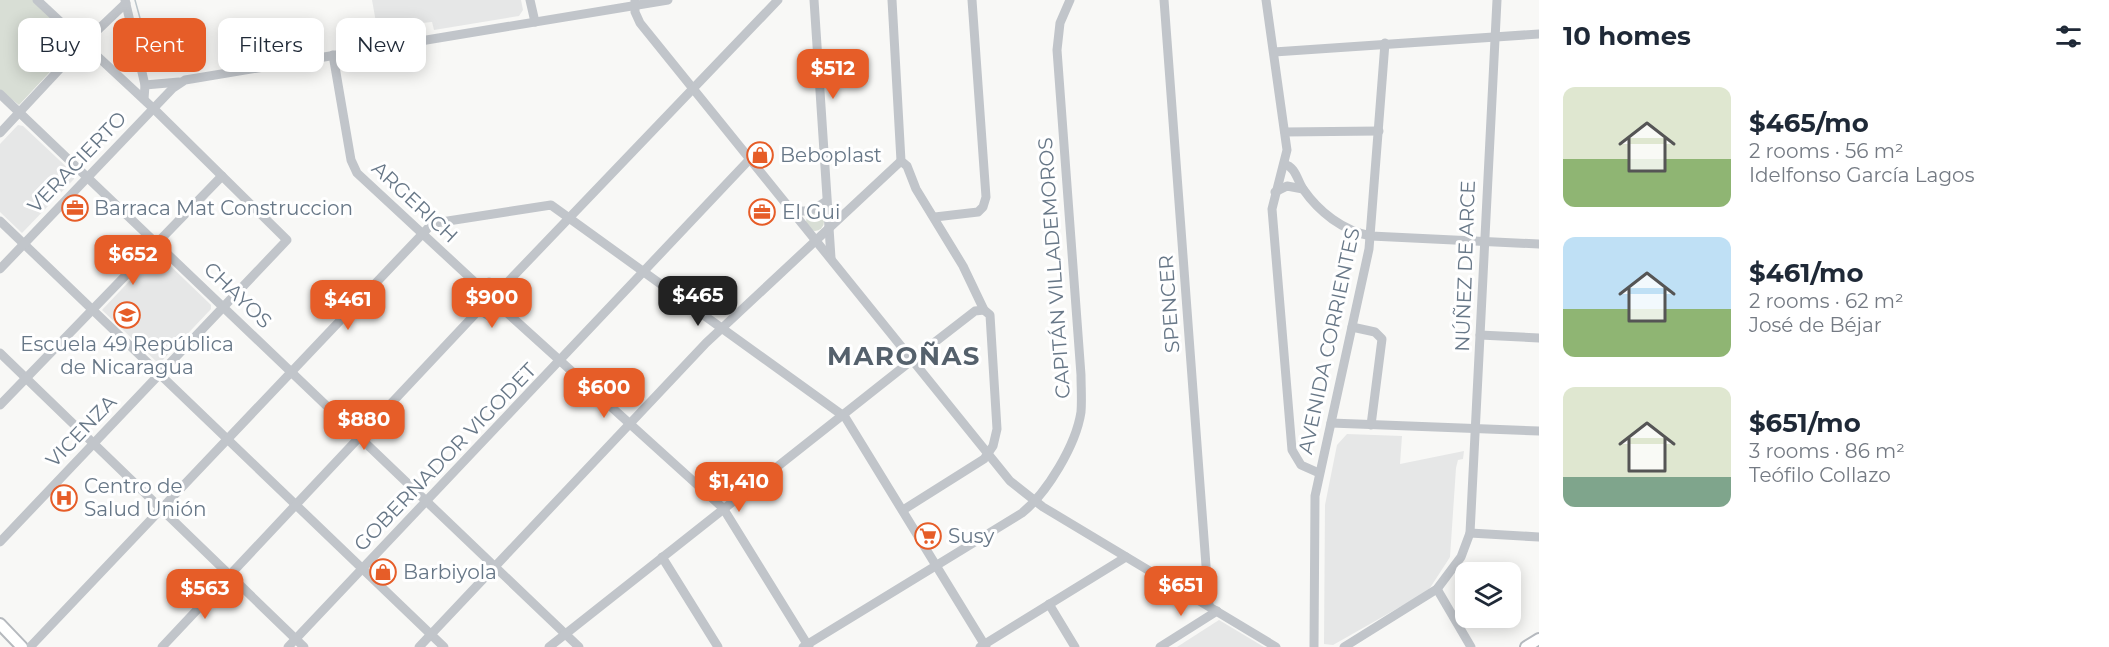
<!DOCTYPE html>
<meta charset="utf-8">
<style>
:root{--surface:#fff;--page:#f2f2f3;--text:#1f2937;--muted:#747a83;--accent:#e65d28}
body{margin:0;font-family:Montserrat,sans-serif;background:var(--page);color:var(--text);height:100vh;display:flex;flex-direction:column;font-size:22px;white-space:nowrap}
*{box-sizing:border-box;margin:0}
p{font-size:20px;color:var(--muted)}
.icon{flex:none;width:33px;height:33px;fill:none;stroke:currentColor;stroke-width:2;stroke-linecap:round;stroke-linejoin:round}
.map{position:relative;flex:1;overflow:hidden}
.drawer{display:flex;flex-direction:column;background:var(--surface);width:570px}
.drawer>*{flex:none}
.top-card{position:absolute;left:18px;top:18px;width:570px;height:54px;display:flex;gap:12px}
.fabs{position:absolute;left:1455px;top:562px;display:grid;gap:12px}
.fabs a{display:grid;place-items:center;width:66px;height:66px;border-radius:12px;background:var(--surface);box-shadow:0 3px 15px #0003;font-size:30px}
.price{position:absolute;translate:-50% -51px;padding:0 14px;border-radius:12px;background:var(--accent);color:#fff;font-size:20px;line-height:39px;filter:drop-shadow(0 2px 3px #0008)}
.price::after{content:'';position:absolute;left:50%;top:36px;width:18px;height:14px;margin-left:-9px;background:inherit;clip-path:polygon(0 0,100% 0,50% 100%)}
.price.selected{background:#222;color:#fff}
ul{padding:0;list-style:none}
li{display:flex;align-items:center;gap:18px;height:150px;padding:0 24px}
li span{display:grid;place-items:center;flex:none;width:168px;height:120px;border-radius:12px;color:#555}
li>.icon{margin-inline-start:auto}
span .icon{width:72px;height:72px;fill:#fffc;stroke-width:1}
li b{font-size:26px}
h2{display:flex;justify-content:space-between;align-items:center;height:72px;padding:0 24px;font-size:26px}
.tag{padding:0 21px;border-radius:12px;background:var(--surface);box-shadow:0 3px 15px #0003;font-size:21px;line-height:54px}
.tag.selected{background:var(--accent);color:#fff}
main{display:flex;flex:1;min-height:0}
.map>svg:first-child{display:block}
.built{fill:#e6e7e7}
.green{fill:#d8ded5}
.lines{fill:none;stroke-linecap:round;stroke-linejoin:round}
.stream{stroke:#bcc6cb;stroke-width:1.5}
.major-casing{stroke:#b5b9be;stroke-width:14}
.minor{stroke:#c1c5ca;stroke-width:9}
.major{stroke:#fff;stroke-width:10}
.labels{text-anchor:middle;stroke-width:6;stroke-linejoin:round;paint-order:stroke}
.poi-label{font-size:20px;fill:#677787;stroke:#fff;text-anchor:start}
.street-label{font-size:20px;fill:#677787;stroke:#fff}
.district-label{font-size:26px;font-weight:bold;letter-spacing:1.5px;fill:#55616c;stroke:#fff}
</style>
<main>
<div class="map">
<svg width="1539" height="647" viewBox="0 0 1539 647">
<rect width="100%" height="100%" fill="#f8f8f6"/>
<g class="built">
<polygon points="372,0 521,0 523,10 519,16 434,30 432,22 412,24 402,28 403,35 379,39"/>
<polygon points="18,125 23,126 74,174 74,179 22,233 0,212 0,144"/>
<polygon points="155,254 159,255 211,305 211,309 159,364 102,310"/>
<polygon points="1347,434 1402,436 1400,464 1464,451 1463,459 1458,460 1456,468 1450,557 1428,591 1333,645 1324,644 1325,505 1337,445"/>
<polygon points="1219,620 1264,647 1177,647"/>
</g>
<g class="green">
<polygon points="0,0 34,0 77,43 19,105 0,90"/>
<circle cx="815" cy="222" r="9"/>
<circle cx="491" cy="299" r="13"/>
</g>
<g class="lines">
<g class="stream">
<polyline points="135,0 143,29"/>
<polyline points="145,40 151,61"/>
</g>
<g class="major-casing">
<g id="major">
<polyline points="0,624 22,647"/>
<polyline points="1526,647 1539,639"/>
</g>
</g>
<g class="minor">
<polyline points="125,0 145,85 144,99"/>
<polyline points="530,0 535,22"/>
<polyline points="635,0 635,12 640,23 1010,481 1043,507 1276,647"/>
<polyline points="814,0 831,258"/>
<polyline points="892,0 901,161 907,166 916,189 963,266 984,310 990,315 997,429 993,446 984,459 903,510"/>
<polyline points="1164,0 1209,606"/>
<polyline points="1266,0 1287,150 1272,209 1292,450 1301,465 1319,473"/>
<polyline points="1274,52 1539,34"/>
<polyline points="333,55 351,160 357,173 480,287"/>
<polyline points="145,85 179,82"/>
<polyline points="0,94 579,647"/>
<polyline points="1285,132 1379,131"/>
<polyline points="0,133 83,44 126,3"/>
<path d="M1284 164C1296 167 1297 180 1303 189 1319 212 1343 231 1371 236L1539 244"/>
<polyline points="1275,192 1287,186 1303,189"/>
<polyline points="792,211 810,211 825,202"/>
<polyline points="935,217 978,212 983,207 986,197 972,0"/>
<polyline points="0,221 444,647"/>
<polyline points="0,269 173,88 185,80 668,0"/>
<polyline points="480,287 475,301 479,310 489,316 504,310"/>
<polyline points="480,287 489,282 503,287 508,295 504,310"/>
<polyline points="503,287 778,0"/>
<polyline points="504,310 723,508 809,647"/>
<polyline points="1352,327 1375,332 1382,339 1371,425"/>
<polyline points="1480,335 1539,338"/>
<polyline points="0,353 304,647"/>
<polyline points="0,405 222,176"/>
<polyline points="1331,423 1539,431"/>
<polyline points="1470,533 1539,537"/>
<polyline points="0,542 287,240 154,109 37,0"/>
<polyline points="662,557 718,647"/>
<polyline points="1437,589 1471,647"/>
<polyline points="1049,604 1075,647"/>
<polyline points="30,647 429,227 435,223 551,205 845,417 986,647"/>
<polyline points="162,647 479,310"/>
<polyline points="288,647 749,160"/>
<polyline points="419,647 706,343 901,161"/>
<polyline points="549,647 935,342 975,311 984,310"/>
<path d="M803 647 1022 513C1047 493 1076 445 1081 412 1082 400 1081 387 1081 375L1057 50 1060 23 1070 0"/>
<polyline points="980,647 1126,557"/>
<polyline points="1160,647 1217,611"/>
<polyline points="1314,647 1315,496 1369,249 1385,43"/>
<polyline points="1344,647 1437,589 1461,557 1470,533 1497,0"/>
</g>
<use href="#major" class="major"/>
</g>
<defs>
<g id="shop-ring" transform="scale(1.35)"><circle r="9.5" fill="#fff" stroke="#e65d28" stroke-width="1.5"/><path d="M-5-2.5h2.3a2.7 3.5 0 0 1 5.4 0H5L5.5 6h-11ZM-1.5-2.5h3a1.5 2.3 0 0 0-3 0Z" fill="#e65d28"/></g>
<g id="office-ring" transform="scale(1.35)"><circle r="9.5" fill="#fff" stroke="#e65d28" stroke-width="1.5"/><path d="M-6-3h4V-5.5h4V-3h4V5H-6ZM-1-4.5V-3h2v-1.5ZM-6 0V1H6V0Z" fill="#e65d28"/></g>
<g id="school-ring" transform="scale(1.35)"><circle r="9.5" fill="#fff" stroke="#e65d28" stroke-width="1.5"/><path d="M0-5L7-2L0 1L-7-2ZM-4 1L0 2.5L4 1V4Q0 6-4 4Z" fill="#e65d28"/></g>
<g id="hospital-ring" transform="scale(1.35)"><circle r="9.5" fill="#fff" stroke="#e65d28" stroke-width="1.5"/><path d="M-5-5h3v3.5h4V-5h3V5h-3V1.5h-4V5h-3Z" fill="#e65d28"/></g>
<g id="supermarket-ring" transform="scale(1.35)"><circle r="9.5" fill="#fff" stroke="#e65d28" stroke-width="1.5"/><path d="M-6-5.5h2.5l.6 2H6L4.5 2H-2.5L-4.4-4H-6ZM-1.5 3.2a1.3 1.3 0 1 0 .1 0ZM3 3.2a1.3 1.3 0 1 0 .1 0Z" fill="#e65d28"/></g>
</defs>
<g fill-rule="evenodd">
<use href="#shop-ring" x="760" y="155"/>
<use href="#office-ring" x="75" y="208"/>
<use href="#office-ring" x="762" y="212"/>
<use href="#school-ring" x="127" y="315"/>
<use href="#hospital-ring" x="64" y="498"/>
<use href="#supermarket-ring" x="928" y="536"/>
<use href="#shop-ring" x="383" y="572"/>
</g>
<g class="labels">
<g class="poi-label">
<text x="780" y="162">Beboplast</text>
<text x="94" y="215">Barraca Mat Construccion</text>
<text x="782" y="219">El Gui</text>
<text x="127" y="351" text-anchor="middle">Escuela 49 República<tspan x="127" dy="23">de Nicaragua</tspan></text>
<text x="84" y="493">Centro de<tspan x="84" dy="23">Salud Unión</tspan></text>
<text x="948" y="543">Susy</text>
<text x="403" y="579">Barbiyola</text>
</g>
<g class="street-label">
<text transform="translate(77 162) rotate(-46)" y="7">VERACIERTO</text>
<text transform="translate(415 202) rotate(43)" y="7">ARGERICH</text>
<text transform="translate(1465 266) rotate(-88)" y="7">NÚÑEZ DE ARCE</text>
<text transform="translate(1054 268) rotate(-94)" y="7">CAPITÁN VILLADEMOROS</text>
<text transform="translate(238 295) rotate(44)" y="7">CHAYOS</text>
<text transform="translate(1169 304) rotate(-94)" y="7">SPENCER</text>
<text transform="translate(1329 341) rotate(-78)" y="7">AVENIDA CORRIENTES</text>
<text transform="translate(81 431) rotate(-46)" y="7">VICENZA</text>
<text transform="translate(445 457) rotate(-46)" y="7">GOBERNADOR VIGODET</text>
</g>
<g class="district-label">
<text x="904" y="365">MAROÑAS</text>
</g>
</g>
</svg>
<div class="fabs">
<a><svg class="icon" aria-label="layers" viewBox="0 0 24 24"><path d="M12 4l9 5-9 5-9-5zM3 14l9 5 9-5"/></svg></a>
</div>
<b class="price" style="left:833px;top:100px">$512</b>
<b class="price" style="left:133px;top:286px">$652</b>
<b class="price selected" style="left:698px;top:327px">$465</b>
<b class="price" style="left:492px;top:329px">$900</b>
<b class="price" style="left:348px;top:331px">$461</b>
<b class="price" style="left:604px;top:419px">$600</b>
<b class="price" style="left:364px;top:451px">$880</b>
<b class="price" style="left:739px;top:513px">$1,410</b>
<b class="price" style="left:1181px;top:617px">$651</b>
<b class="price" style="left:205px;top:620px">$563</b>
<div class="top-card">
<a class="tag">Buy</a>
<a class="tag selected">Rent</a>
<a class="tag">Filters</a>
<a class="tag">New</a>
</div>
</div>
<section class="drawer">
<h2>10 homes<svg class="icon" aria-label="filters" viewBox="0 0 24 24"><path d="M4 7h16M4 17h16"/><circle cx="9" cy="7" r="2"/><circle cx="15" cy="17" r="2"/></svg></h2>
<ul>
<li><span style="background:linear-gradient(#dfe7d0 60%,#8fb573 0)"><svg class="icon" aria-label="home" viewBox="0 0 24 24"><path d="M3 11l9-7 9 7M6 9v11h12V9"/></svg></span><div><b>$465/mo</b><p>2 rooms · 56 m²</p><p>Idelfonso García Lagos</p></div></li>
<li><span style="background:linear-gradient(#bfe0f5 60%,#8fb573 0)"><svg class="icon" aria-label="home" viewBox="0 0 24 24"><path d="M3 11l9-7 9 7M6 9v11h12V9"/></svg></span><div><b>$461/mo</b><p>2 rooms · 62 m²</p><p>José de Béjar</p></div></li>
<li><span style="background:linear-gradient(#dfe7d0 75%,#7fa58c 0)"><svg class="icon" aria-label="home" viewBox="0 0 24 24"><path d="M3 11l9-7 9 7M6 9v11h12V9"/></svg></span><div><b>$651/mo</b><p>3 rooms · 86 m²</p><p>Teófilo Collazo</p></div></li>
</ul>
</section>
</main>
